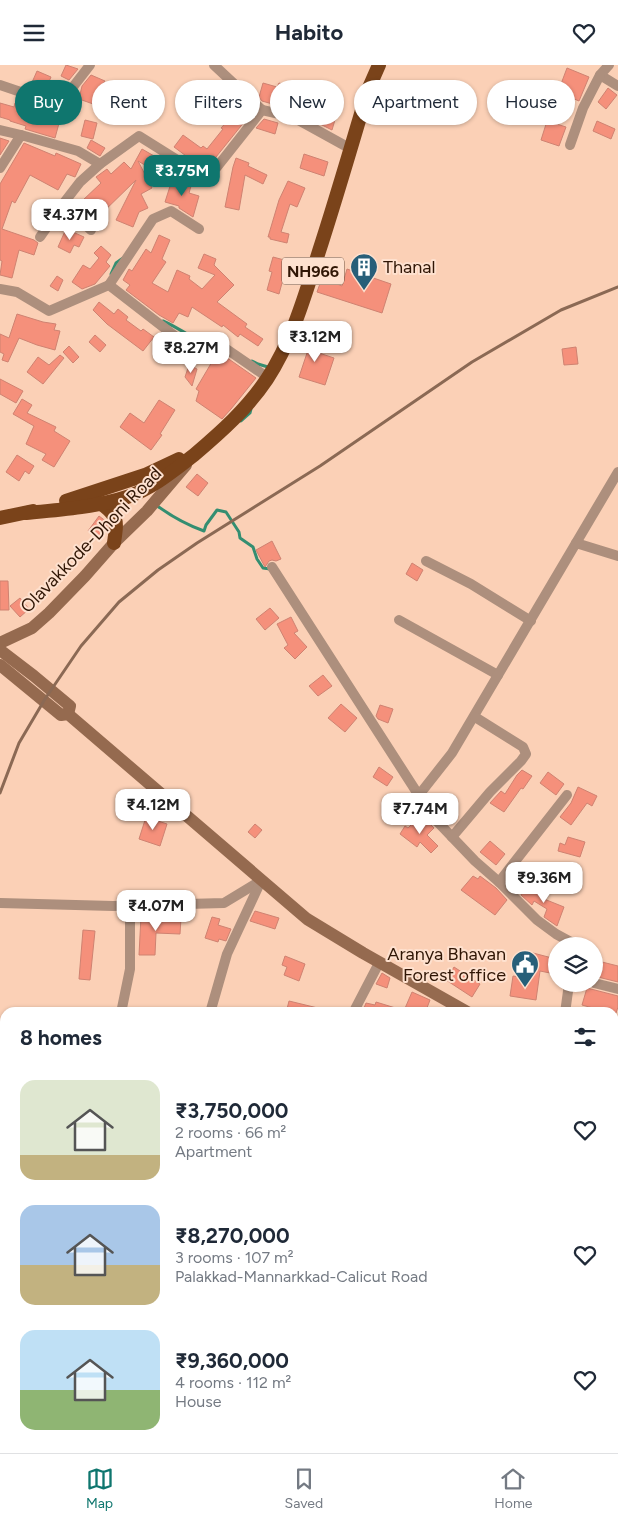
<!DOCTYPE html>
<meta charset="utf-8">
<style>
:root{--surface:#fff;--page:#f6f6f7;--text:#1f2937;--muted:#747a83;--line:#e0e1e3;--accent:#0f766e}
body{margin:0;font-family:Figtree,sans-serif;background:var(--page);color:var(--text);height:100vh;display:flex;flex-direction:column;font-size:19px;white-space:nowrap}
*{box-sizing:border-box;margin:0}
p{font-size:16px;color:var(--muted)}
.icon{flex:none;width:28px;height:28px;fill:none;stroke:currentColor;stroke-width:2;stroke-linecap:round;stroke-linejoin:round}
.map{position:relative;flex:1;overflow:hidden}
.side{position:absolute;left:0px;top:942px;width:619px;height:446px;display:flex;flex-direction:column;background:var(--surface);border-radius:15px 15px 0 0;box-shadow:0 1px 4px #0004}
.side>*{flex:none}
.top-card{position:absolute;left:15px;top:15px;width:589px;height:45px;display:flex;gap:10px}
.controls{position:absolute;left:548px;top:872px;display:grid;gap:10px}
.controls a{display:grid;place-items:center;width:55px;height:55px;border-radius:50%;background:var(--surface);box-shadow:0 1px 4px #0004;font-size:25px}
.price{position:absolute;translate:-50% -42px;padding:0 11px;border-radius:10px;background:#fff;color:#222;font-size:16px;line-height:32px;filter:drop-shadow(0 1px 2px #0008)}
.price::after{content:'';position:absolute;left:50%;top:30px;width:15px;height:11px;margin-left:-8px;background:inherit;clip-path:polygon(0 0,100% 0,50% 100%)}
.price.active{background:var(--accent);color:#fff}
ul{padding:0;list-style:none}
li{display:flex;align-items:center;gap:15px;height:125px;padding:0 20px}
li span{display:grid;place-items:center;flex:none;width:140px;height:100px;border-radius:15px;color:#555}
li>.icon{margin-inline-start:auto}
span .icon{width:60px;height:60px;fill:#fffc;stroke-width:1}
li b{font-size:21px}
h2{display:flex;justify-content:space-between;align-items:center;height:60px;padding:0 20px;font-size:21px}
.tag{padding:0 18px;border-radius:22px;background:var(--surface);box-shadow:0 1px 4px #0004;font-size:18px;line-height:45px}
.tag.active{background:var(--accent);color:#fff}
header{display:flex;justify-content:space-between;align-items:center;height:65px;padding:0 20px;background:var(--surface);font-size:22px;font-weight:700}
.dock{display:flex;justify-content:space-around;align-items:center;height:70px;border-top:1px solid var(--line);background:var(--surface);font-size:14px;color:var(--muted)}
.dock a{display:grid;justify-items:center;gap:2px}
.dock .active{color:var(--accent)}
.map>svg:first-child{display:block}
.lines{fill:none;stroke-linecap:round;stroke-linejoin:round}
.stream{stroke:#348e71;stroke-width:3}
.building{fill:#f5907b;stroke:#cf8271}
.minor{stroke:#ad8f7d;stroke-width:10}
.secondary{stroke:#956a4f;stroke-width:12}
.trunk{stroke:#7a431a;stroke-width:14}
.rail{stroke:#8b6954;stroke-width:3}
.labels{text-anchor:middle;stroke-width:4;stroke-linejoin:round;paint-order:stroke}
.shield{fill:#fee1cf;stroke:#6e5342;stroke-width:1}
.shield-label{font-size:16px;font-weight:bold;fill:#301605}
.poi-label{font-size:18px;fill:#301605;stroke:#fee1cf;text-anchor:start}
.street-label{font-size:18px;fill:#301605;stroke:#fee1cf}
</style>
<header><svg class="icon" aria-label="menu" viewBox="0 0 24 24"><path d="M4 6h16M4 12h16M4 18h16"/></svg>Habito<svg class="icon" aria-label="heart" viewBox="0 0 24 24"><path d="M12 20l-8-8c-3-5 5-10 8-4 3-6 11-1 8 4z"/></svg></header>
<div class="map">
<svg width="618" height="1388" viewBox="0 0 618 1388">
<rect width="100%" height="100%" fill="#fbd0b6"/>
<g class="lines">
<g class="stream">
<polyline points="111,209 116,198 123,193"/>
<path d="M163 256C175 261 190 271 202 278H206"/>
<polyline points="252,296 258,299 268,302"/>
<polyline points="241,356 250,348 251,344"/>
<path d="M156 440C171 451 187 460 204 466L206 460 217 445 226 447 239 467 240 473 253 482 257 494 263 503 270 504"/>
</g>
</g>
<g class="building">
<polygon points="66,0 78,4 69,15 61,11"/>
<polygon points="567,3 589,12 579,36 558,27"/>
<polygon points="37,6 51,12 44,28 30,22"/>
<polygon points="91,10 105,16 96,29 99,30 96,40 79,34 82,21"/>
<polygon points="263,18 277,22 279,18 289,21 283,42 262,36 259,32"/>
<polygon points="608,23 617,30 606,44 598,37"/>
<polygon points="127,33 137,37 130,53 121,49"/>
<polygon points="238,33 253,46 212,97 203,102 201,102 174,82 183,70 201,83 203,81 207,84 223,64 221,63 234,49 230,46"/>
<polygon points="0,38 14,42 15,38 29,42 29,43 61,51 55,73 25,64 26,61 10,56 10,55 0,52"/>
<polygon points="320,42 337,48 332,65 316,57"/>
<polygon points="264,54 278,58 275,69 256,63"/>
<polygon points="85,55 97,58 93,74 81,71"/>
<polygon points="547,56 566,62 559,81 541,75"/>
<polygon points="597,56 615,64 611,74 593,66"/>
<polygon points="0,73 9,76 0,90"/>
<polygon points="91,75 105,83 100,91 87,83"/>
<polygon points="24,78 55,91 56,88 81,99 75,112 67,109 58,125 30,110 15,138 12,136 2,164 34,175 38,178 34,190 19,185 12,213 0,210 2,196 0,195 0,119"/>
<polygon points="142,84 168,99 162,110 138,96 152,123 141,129 148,143 139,147 133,162 116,155 136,115 98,152 82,136 101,118 96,112 107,104 111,109 124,97 131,104"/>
<polygon points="304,89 328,97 324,111 300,103"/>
<polygon points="236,93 249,98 248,101 267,110 263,119 245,110 239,145 225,142 233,102"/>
<polygon points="172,115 191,121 189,128 199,131 193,152 179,143 179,141 165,137"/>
<polygon points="288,116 305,123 297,142 290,139 281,167 289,169 287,178 270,174 270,172 268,172 279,135"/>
<polygon points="66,164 84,172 79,182 74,180 70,188 58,182"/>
<polygon points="159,170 170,175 162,194 166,197 152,218 168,227 177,205 190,211 189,214 202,224 215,210 198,203 204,189 216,194 214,200 234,220 217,237 247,259 245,262 263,274 258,281 240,269 238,272 223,260 222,262 192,242 188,252 179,248 173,258 159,250 126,225 130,220 123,215 129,204 132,206 146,184 151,188"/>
<polygon points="101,181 111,190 106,197 110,201 95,219 82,224 72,217 83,200 90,204 99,193 94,188"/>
<polygon points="273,192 288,196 279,229 267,225 272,207 269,206"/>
<polygon points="347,204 391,219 382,248 317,227 322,213 342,221"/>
<polygon points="57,211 63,215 58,226 50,221"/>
<polygon points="99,237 114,249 118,244 128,252 126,255 141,266 143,264 154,272 143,286 107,259 93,245"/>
<polygon points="17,249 43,257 56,259 54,265 60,266 55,285 37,280 19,273 8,297 2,295 4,289 0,287 0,269 9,273"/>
<polygon points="95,270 106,280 100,287 89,277"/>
<polygon points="301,272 315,276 313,286 334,293 325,320 299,312 308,285 298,282"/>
<polygon points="69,281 79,292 73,298 63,287"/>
<polygon points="576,282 578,299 564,300 562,284"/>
<polygon points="60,290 64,293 43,319 27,307 38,292 49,300"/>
<polygon points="216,290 223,290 256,313 231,344 222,354 196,336 199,326 196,324"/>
<polygon points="189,300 197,304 192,321 185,312"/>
<polygon points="0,314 23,326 16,338 0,329"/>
<polygon points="22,334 32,340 27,348 56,362 54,366 70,376 54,402 42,395 46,389 26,379 34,361 13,349"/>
<polygon points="159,335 175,345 160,369 162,370 151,385 120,362 130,348 144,358"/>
<polygon points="17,390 34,401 29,409 25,406 19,416 6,407"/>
<polygon points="197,409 208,418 198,431 186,422"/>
<polygon points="99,451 107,457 107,462 99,474 88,466"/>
<polygon points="272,476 281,494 276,496 272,495 269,496 265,502 256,485"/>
<polygon points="412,498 423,505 417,516 406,509"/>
<polygon points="0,516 8,516 9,545 0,545"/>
<polygon points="20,533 29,544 20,552 10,541"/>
<polygon points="270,543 279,553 265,565 256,554"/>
<polygon points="291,552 298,566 294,568 307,582 295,594 284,583 288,580 277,559"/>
<polygon points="323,610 332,621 318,631 309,621"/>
<polygon points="341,639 357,653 345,667 328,653"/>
<polygon points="380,640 393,644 388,658 378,654 376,651"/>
<polygon points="379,702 393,712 387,721 373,712"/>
<polygon points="522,705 532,711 523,724 521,723 504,747 490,738 501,726 505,729 517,710"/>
<polygon points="548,707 564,719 556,730 540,718"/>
<polygon points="578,722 597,731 592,741 587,738 571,760 560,752 571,738"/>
<polygon points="146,752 167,759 160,781 139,774"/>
<polygon points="418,753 425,760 428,757 434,763 427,770 438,781 431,788 420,777 417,782 400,769 405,761 408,763"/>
<polygon points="255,759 262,765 255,773 248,767"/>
<polygon points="568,772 585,777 580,792 558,786 560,778 565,780"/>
<polygon points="490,776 505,789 496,800 480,787"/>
<polygon points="473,811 478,814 480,811 496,823 507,835 495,850 461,825"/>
<polygon points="528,819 547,830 544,834 564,842 557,861 544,852 547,844 534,836 532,840 521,830"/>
<polygon points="255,846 279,853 275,864 250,856"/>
<polygon points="141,851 181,853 180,869 156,868 155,890 139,890"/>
<polygon points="212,852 220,854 218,860 231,864 226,876 219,874 218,877 205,873"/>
<polygon points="83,865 95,866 90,915 79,914"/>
<polygon points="533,888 556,894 555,909 540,906 536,935 510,931 513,911 527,913"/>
<polygon points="285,891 305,899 299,916 284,910 287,902 282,900"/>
<polygon points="594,895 618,901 618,917 594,911"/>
<polygon points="454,902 480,919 472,932 446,915"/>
<polygon points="382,908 390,913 387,923 376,919"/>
<polygon points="587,923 618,931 618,942 616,948 600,948 600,945 582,940"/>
<polygon points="412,927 430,935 425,948 403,948"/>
<polygon points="289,936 326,945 326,948 286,948"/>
<polygon points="376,937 402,945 402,948 362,948 366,938 375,940"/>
</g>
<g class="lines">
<g class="minor">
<polyline points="214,0 262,45"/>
<polyline points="609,0 600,10 618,21"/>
<polyline points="0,20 59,40 90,0"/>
<polyline points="0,65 21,70"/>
<polyline points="570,80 583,43 600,10"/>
<polyline points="0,103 21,70 78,86 100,99 139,71 198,108 204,110 217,102 262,45 293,52 351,84"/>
<polyline points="63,139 91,165"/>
<polyline points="40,172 63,139 80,117 100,99"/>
<polyline points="109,220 153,154 171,146 199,164"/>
<polyline points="0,224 17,227 49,246 109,220 189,282 225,283 267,312"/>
<polyline points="576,478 618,407"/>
<polyline points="426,496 471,519 531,556"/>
<polyline points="272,502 432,751 475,796 499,817 537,855 556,869 578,881"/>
<polyline points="399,555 498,610"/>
<polyline points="419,730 452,688 576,478 618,491"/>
<polyline points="452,772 490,727 521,696 526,689 523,682 475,652"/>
<polyline points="499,817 567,730"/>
<polyline points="0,838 113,841 224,838 262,815"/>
<polyline points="594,918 618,924"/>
<polyline points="121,948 130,904 130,841"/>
<polyline points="210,948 227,889 261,816"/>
<polyline points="353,948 379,898"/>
<polyline points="565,948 569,919"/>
<polyline points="614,1270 618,1273"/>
<polyline points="614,1369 618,1369"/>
<polyline points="182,1384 182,1388"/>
<polyline points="204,1388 210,1384"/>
<polyline points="465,1388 492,1384"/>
<polyline points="536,1388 537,1384"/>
</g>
<g class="secondary">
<polyline points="0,578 32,563 49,548 85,511 114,478 147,446 186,400"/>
<polyline points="0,585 34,611 70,641 68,649"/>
<polyline points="0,600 61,650 68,649 307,854 363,888 469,948"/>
<polyline points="614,1005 618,1006"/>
</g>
<g class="trunk">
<polyline points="66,436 145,410 179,394"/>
<path d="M100 438C119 451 117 456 114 478"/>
<path d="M26 448C58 445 97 442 127 432 153 423 173 406 194 390 221 367 247 344 267 314 294 273 307 223 322 177 338 127 353 76 368 25L379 0"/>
<polyline points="0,453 33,446"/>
</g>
<polyline class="rail" points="0,728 19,678 45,634 81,581 119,537 158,505 197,478 320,401 472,297 561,245 618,222"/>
</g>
<defs>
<g id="building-pin" transform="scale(1.4375)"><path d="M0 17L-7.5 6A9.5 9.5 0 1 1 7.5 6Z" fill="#285f79" stroke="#fee1cf"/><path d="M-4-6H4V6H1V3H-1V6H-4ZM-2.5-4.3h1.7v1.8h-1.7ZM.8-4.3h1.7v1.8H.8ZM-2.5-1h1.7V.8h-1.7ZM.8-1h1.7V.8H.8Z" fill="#fff"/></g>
<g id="civic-pin" transform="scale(1.4375)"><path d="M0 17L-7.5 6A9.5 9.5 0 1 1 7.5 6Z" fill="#285f79" stroke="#fee1cf"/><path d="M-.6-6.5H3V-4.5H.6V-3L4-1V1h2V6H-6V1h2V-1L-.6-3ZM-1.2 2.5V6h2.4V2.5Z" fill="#fff"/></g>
</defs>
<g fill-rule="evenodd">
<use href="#building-pin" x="364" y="202"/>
<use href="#civic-pin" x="525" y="899"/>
</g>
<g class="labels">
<rect class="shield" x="282" y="192.5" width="62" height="27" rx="4"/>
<g class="shield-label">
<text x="313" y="212">NH966</text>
</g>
<g class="poi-label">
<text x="383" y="208">Thanal</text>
<text x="506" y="895" text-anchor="end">Aranya Bhavan<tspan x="506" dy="21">Forest office</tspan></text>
</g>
<g class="street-label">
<text transform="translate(91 475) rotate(-46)" y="6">Olavakkode-Dhoni Road</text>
</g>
</g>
</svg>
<div class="controls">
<a><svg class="icon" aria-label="layers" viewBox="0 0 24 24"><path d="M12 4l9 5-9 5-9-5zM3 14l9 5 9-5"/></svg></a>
</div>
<b class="price active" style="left:182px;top:132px">₹3.75M</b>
<b class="price" style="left:70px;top:176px">₹4.37M</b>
<b class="price" style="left:315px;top:298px">₹3.12M</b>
<b class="price" style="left:191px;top:309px">₹8.27M</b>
<b class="price" style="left:153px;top:766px">₹4.12M</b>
<b class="price" style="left:420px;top:770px">₹7.74M</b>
<b class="price" style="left:544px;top:839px">₹9.36M</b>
<b class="price" style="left:156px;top:867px">₹4.07M</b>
<div class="top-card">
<a class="tag active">Buy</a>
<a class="tag">Rent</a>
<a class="tag">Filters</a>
<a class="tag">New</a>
<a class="tag">Apartment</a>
<a class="tag">House</a>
</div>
<section class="side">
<h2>8 homes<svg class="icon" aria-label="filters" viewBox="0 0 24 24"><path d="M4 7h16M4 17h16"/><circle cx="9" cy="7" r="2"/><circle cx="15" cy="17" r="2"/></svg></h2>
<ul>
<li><span style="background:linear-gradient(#dfe7d0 75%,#c2b280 0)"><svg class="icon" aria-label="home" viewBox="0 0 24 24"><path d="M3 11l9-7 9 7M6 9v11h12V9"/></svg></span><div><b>₹3,750,000</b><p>2 rooms · 66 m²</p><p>Apartment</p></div><svg class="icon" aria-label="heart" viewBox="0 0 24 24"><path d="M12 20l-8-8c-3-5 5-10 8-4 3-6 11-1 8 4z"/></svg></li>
<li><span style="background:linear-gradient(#a9c7e8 60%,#c2b280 0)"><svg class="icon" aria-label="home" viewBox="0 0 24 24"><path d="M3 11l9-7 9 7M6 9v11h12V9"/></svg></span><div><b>₹8,270,000</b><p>3 rooms · 107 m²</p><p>Palakkad-Mannarkkad-Calicut Road</p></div><svg class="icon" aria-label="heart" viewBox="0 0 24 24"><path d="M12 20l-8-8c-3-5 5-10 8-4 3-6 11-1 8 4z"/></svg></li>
<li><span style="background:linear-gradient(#bfe0f5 60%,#8fb573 0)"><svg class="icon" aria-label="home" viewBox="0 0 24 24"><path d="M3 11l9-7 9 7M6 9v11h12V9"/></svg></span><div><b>₹9,360,000</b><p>4 rooms · 112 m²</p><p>House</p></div><svg class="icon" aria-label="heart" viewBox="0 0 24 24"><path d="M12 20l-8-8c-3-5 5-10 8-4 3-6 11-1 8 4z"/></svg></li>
</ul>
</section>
</div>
<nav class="dock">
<a class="active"><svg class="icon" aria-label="map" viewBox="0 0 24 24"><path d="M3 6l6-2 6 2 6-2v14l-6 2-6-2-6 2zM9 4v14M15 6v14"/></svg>Map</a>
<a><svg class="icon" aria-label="saved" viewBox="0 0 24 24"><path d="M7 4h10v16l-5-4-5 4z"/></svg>Saved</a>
<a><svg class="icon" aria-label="home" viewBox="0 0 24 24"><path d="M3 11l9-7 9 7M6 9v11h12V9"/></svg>Home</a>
</nav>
